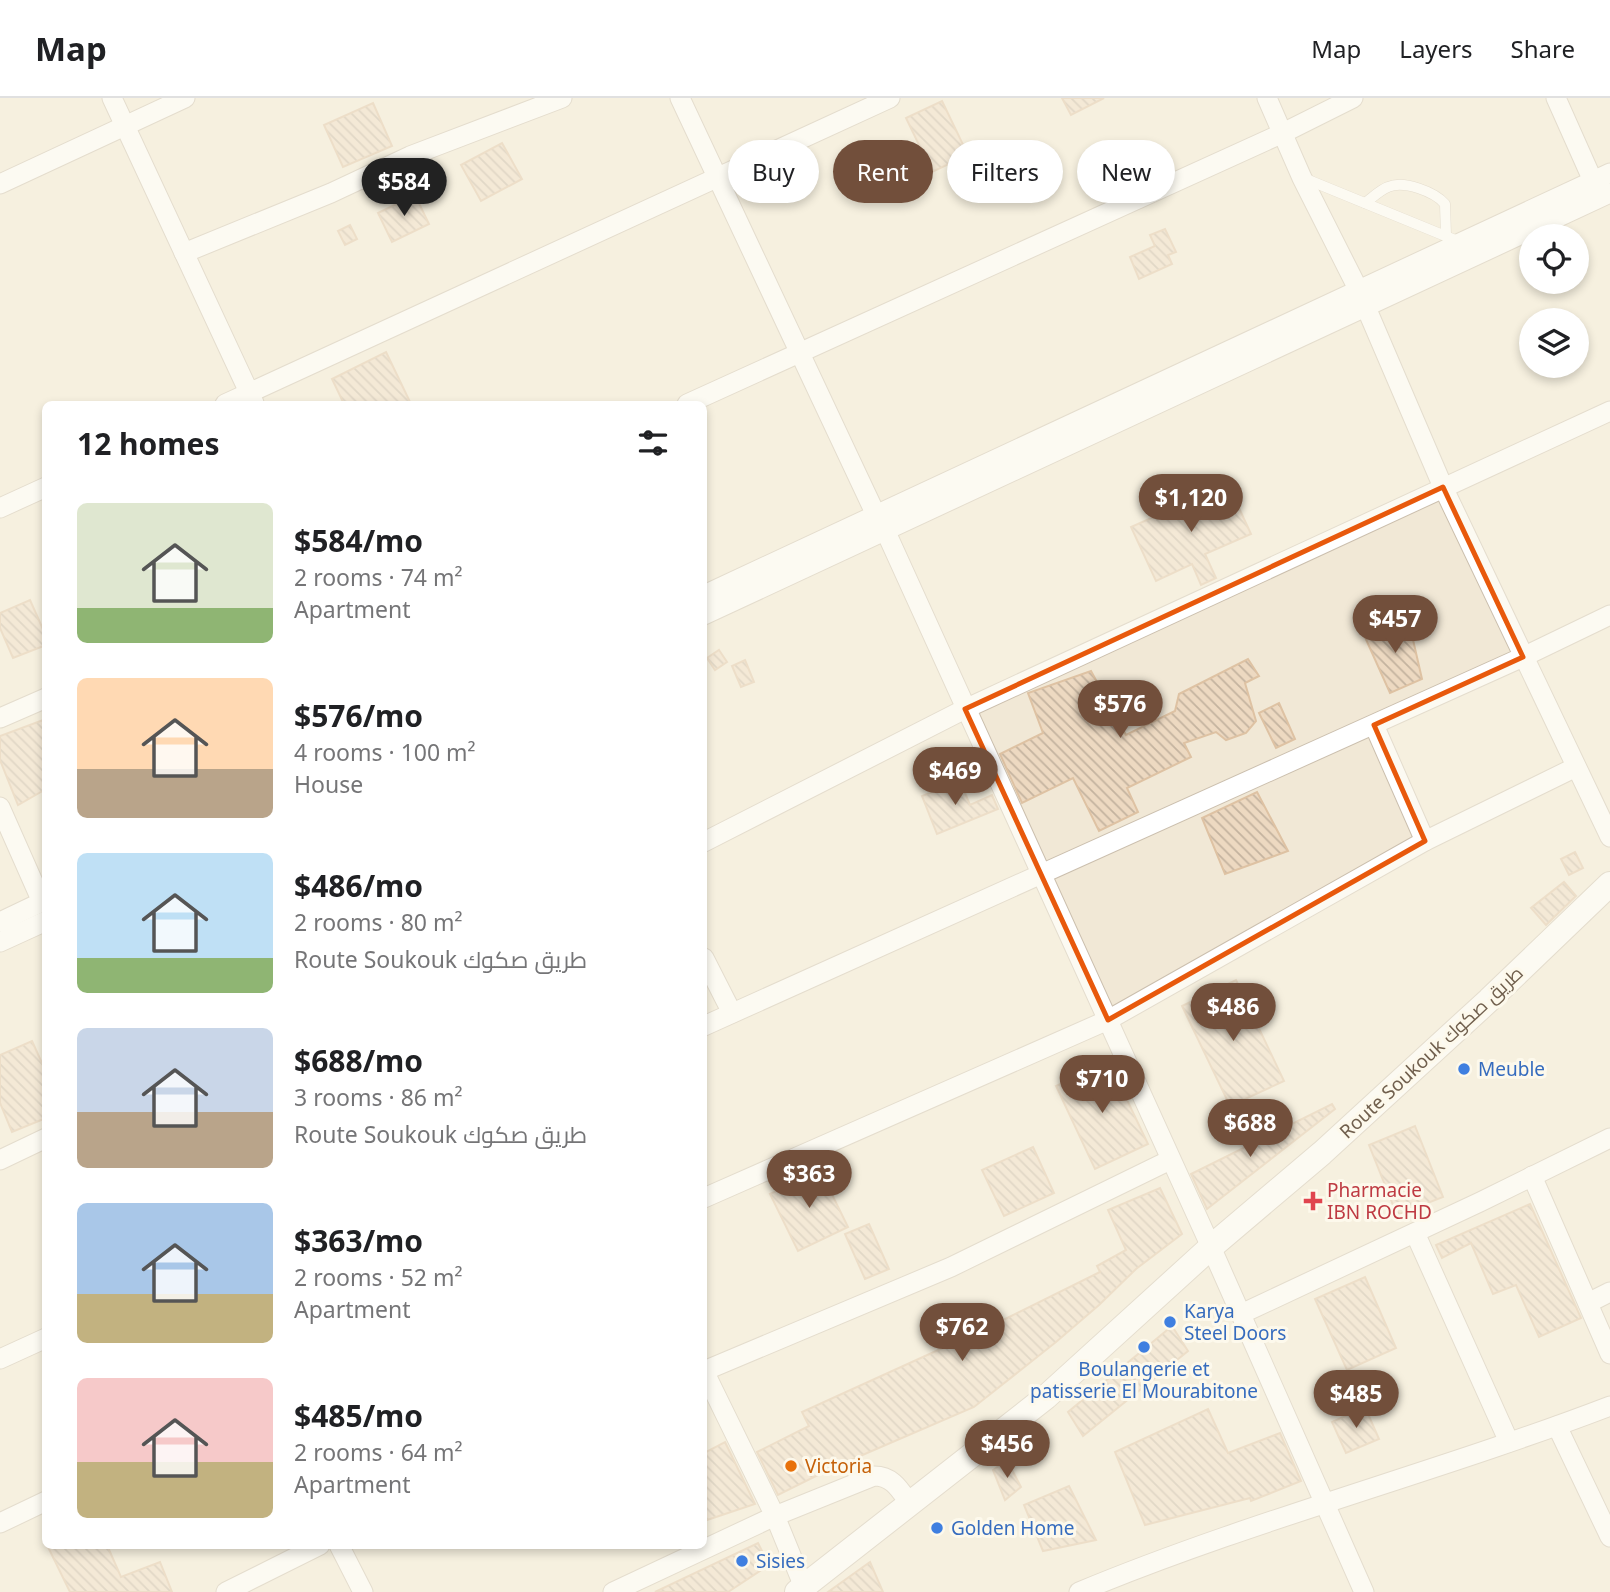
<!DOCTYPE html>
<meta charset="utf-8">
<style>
:root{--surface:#fff;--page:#f2f2f2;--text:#202124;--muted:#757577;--line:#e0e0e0;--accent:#724f3b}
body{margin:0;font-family:"Noto Sans",Cairo,sans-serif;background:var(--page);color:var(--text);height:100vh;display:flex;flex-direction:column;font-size:26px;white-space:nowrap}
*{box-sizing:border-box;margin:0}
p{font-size:23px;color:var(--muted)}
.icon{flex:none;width:38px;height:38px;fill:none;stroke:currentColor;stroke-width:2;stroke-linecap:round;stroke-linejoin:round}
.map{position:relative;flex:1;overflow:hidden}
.details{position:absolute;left:42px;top:303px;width:665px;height:1148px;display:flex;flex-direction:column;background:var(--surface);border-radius:10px;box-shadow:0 4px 10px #0003}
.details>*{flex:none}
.hud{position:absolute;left:728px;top:42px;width:665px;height:63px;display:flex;gap:14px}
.controls{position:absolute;left:1519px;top:126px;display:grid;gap:14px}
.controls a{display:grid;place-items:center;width:70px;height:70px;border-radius:50%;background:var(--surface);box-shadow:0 4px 10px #0003;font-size:35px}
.price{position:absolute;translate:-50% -60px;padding:0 16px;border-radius:24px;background:var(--accent);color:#fff;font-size:23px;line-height:46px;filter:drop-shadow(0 2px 4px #0008)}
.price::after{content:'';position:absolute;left:50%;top:42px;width:21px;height:16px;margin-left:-10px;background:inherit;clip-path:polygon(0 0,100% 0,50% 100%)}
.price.current{background:#222;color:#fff}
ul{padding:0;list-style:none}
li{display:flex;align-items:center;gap:21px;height:175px;padding:0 35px}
li span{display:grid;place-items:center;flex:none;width:196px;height:140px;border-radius:10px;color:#555}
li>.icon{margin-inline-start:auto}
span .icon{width:84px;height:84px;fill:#fffc;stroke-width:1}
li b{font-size:30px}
h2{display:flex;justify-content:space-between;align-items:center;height:84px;padding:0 35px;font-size:30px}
.pill{padding:0 24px;border-radius:32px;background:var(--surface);box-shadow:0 4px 10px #0003;font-size:24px;line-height:63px}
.pill.current{background:var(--accent);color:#fff}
header{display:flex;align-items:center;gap:42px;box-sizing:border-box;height:98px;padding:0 35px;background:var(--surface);border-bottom:2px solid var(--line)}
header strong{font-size:33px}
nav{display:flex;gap:38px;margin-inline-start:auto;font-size:24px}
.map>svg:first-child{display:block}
.residential{fill:#f1e8d6;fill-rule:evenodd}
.building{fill:url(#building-back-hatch);stroke:#dec2a3;stroke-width:2}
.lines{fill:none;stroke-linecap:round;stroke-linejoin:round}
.service-casing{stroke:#cbbfae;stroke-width:11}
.minor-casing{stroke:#cbbfae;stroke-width:21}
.tertiary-casing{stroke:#cbbfae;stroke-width:26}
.service{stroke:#fff;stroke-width:10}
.minor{stroke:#fff;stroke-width:19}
.tertiary{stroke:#fff;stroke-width:24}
.marked{fill:none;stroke:#e8590c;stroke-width:5;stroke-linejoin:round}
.shop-dot{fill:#3f7fe0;stroke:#fdf9ec;stroke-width:2.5}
.health-dot{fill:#e0444e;stroke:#fdf9ec;stroke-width:2.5}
.food-dot{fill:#e8710a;stroke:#fdf9ec;stroke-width:2.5}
.labels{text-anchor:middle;stroke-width:6;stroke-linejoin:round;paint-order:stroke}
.street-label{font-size:19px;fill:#71604e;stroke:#fdf9ec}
.shop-label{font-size:19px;fill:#366cbe;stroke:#fdf9ec;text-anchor:start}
.health-label{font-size:19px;fill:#be3a42;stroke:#fdf9ec;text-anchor:start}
.food-label{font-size:19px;fill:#c56008;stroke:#fdf9ec;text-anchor:start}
</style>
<header>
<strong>Map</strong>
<nav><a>Map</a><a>Layers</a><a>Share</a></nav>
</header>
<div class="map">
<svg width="1610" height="1494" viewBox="0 0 1610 1494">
<defs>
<pattern id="building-back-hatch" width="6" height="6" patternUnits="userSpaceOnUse" patternTransform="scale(1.75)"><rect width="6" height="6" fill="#edd9c1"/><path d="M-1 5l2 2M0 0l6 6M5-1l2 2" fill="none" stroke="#c4b39f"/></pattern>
</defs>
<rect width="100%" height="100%" fill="#faf5e7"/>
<path class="residential" d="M0 0H1610V1494H0ZM1531 138H1577V184H1531ZM1531 222H1577V268H1531ZM46 306H704V1447H46Z"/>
<g class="building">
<polygon points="1062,0 1104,0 1071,17"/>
<polygon points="942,3 968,57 932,74 906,20"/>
<polygon points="373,5 392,48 343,69 324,27"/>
<polygon points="502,45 522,81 481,103 461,67"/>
<polygon points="415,97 429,126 392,144 378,115"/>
<polygon points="350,127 357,141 345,147 338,133"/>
<polygon points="1165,131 1176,154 1168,157 1172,166 1139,181 1130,159 1155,148 1150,137"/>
<polygon points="386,254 411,306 344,306 332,281"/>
<polygon points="1228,386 1251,436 1205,456 1216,480 1201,487 1192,466 1156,483 1131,429"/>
<polygon points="30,502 46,538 46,547 13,560 0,530 0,515"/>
<polygon points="1408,520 1422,581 1390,595 1364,537"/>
<polygon points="719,552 727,564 715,572 707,560"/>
<polygon points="1248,561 1259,578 1245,585 1256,623 1246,635 1226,642 1216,634 1184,645 1191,659 1127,690 1138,714 1099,733 1073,680 1022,705 1000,656 1043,635 1028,595 1091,573 1126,637 1175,613 1179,596"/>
<polygon points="745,562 754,584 741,589 732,568"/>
<polygon points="1279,605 1295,641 1276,650 1259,615"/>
<polygon points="46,621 46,691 18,707 0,662 0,638"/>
<polygon points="960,683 970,707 992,697 998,711 937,736 922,698"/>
<polygon points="1257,694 1288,753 1225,776 1202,720"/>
<polygon points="1575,754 1583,770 1569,777 1561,761"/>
<polygon points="1564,784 1576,798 1546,827 1531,810"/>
<polygon points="1236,882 1284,983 1230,1008 1182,908"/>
<polygon points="32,943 46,974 46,1020 12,1034 0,1005 0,957"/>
<polygon points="1109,964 1148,1046 1095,1071 1056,988"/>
<polygon points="1332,1006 1335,1011 1207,1111 1191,1076"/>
<polygon points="1415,1028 1443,1099 1397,1117 1369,1047"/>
<polygon points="1033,1049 1054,1095 1004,1118 982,1072"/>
<polygon points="820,1072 848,1129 798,1153 770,1096"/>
<polygon points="1160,1090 1182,1136 1136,1171 1099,1207 1056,1244 974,1309 830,1371 778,1397 757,1354 809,1328 802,1314 991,1228 1100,1174 1097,1168 1126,1152 1108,1112"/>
<polygon points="1530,1106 1581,1220 1539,1239 1516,1187 1493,1196 1471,1145 1442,1160 1436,1147"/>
<polygon points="869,1126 889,1171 865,1181 845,1136"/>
<polygon points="1365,1179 1396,1250 1347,1272 1315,1201"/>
<polygon points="1172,1228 1188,1253 1083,1338 1068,1314"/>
<polygon points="1365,1309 1379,1341 1346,1355 1332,1324"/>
<polygon points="1208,1311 1228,1355 1280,1335 1301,1383 1251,1403 1250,1400 1145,1427 1115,1354"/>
<polygon points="725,1344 755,1406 704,1423 704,1355"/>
<polygon points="1007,1362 1021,1389 1005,1402 993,1372"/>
<polygon points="1069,1388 1096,1442 1043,1453 1024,1407"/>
<polygon points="758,1445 769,1467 728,1494 655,1494"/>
<polygon points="47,1447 107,1447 121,1479 160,1464 172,1494 70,1494"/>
<polygon points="870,1464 883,1494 828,1494"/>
</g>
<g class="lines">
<g class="service-casing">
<g id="service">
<polyline points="1306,81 1460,144"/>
<path d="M1365 105C1372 100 1380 92 1388 89 1404 82 1435 94 1445 106L1446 138"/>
</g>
</g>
<g class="minor-casing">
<g id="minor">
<polyline points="112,0 254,305"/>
<polyline points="680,0 876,417"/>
<polyline points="1267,0 1302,80 1359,193 1443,389 1610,739"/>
<polyline points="1556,0 1593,83"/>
<polyline points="0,86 185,0"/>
<polyline points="184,155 331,95 410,58 562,0"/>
<polyline points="225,306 890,0"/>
<polyline points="687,306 1283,35 1353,0"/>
<polyline points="0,410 46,389"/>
<polyline points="885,432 1211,1149 1364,1494"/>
<polyline points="704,497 1610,75"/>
<polyline points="704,517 1610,95"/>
<polyline points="0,620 46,600"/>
<polyline points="1374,627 1425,743"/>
<polyline points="0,709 42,804"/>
<polyline points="704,744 965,611 1610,313"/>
<polyline points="0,824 46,802"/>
<polyline points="0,844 46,823"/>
<polyline points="704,860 732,915"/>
<polyline points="704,928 1523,559 1610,517"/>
<polyline points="0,1062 46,1040"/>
<polyline points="1532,1078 1610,1256"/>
<polyline points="704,1100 1108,922 1425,743 1576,669"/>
<polyline points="1415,1135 1509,1344"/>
<polyline points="1588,1205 1610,1194"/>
<polyline points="1241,1216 1480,1104 1610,1040"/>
<polyline points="0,1261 46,1240"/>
<polyline points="704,1273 951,1169 1170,1062"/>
<polyline points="704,1273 775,1418 806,1494"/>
<polyline points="1557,1328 1610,1439"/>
<polyline points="0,1425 46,1403"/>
<polyline points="339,1447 363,1494"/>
<polyline points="226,1494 320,1447"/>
<path d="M613 1494 775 1418 874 1378C893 1378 900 1392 910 1406"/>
<path d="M1079 1494C1252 1422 1435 1375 1610 1308"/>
</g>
</g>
<g class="tertiary-casing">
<polyline id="tertiary" points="797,1494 1046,1299 1211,1149 1322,1055 1489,902 1610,786"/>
</g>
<use href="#service" class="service"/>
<use href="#minor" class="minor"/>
<use href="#tertiary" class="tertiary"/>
</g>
<path d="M0 0H1610V1494H0ZM1443 389 1523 559 1374 627 1425 743 1108 922 965 611Z" fill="#faf5e7" fill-opacity=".55" fill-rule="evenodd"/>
<path class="marked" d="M1443 389 1523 559 1374 627 1425 743 1108 922 965 611Z"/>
<g class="shop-dot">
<circle cx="1464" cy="971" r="7"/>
<circle cx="1170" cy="1224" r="7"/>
<circle cx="1144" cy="1249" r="7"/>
<circle cx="937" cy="1430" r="7"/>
<circle cx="742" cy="1463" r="7"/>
</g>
<path class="health-dot" d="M1309.5 1092.5h7v7h7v7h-7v7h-7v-7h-7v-7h7z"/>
<circle class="food-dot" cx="791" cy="1368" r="7"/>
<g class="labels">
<g class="street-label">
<text transform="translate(1431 954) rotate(-43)" y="7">Route Soukouk طريق صكوك</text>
</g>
<g class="shop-label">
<text x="1478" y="978">Meuble</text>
<text x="1184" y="1220">Karya<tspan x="1184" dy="22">Steel Doors</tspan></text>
<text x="1144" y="1278" text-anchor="middle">Boulangerie et<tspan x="1144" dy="22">patisserie El Mourabitone</tspan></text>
<text x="951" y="1437">Golden Home</text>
<text x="756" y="1470">Sisies</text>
</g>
<g class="health-label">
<text x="1327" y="1099">Pharmacie<tspan x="1327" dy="22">IBN ROCHD</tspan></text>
</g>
<g class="food-label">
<text x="805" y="1375">Victoria</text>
</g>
</g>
</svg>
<div class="controls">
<a><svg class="icon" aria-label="locate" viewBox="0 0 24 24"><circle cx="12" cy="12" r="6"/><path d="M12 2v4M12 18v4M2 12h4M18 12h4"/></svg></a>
<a><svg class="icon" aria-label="layers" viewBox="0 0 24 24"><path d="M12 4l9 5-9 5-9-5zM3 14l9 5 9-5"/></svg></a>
</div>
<b class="price current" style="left:404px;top:120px">$584</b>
<b class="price" style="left:1191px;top:436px">$1,120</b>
<b class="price" style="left:1395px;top:557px">$457</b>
<b class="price" style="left:1120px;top:642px">$576</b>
<b class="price" style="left:955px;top:709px">$469</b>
<b class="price" style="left:1233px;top:945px">$486</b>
<b class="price" style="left:1102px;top:1017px">$710</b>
<b class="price" style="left:1250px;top:1061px">$688</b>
<b class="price" style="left:809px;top:1112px">$363</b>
<b class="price" style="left:962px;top:1265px">$762</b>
<b class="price" style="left:1356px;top:1332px">$485</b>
<b class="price" style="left:1007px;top:1382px">$456</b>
<div class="hud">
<a class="pill">Buy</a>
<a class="pill current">Rent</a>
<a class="pill">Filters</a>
<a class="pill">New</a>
</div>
<section class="details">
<h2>12 homes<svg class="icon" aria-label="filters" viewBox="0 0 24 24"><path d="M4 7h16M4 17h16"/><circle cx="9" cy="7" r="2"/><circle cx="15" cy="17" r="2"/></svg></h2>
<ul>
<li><span style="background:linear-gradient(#dfe7d0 75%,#8fb573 0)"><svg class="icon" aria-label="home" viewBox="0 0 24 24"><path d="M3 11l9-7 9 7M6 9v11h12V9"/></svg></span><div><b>$584/mo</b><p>2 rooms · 74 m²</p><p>Apartment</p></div></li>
<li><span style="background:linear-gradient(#ffd9b3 65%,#b9a48a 0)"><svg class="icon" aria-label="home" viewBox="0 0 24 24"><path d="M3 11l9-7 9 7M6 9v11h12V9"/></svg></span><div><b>$576/mo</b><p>4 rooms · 100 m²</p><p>House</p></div></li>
<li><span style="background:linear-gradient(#bfe0f5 75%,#8fb573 0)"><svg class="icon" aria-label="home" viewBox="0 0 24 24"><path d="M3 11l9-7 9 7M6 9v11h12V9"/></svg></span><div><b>$486/mo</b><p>2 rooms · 80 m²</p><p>Route Soukouk طريق صكوك</p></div></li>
<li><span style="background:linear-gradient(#c9d6e8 60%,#b9a48a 0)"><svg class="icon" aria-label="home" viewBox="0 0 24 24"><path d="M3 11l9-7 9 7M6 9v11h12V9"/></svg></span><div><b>$688/mo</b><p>3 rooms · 86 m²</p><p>Route Soukouk طريق صكوك</p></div></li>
<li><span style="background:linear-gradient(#a9c7e8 65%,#c2b280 0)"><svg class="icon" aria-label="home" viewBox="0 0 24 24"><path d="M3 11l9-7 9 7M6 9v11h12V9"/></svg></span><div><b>$363/mo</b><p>2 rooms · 52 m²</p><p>Apartment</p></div></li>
<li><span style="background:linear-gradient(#f6c9c9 60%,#c2b280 0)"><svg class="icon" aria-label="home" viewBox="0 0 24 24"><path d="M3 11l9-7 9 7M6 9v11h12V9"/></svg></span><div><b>$485/mo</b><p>2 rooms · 64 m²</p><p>Apartment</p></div></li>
</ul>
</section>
</div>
